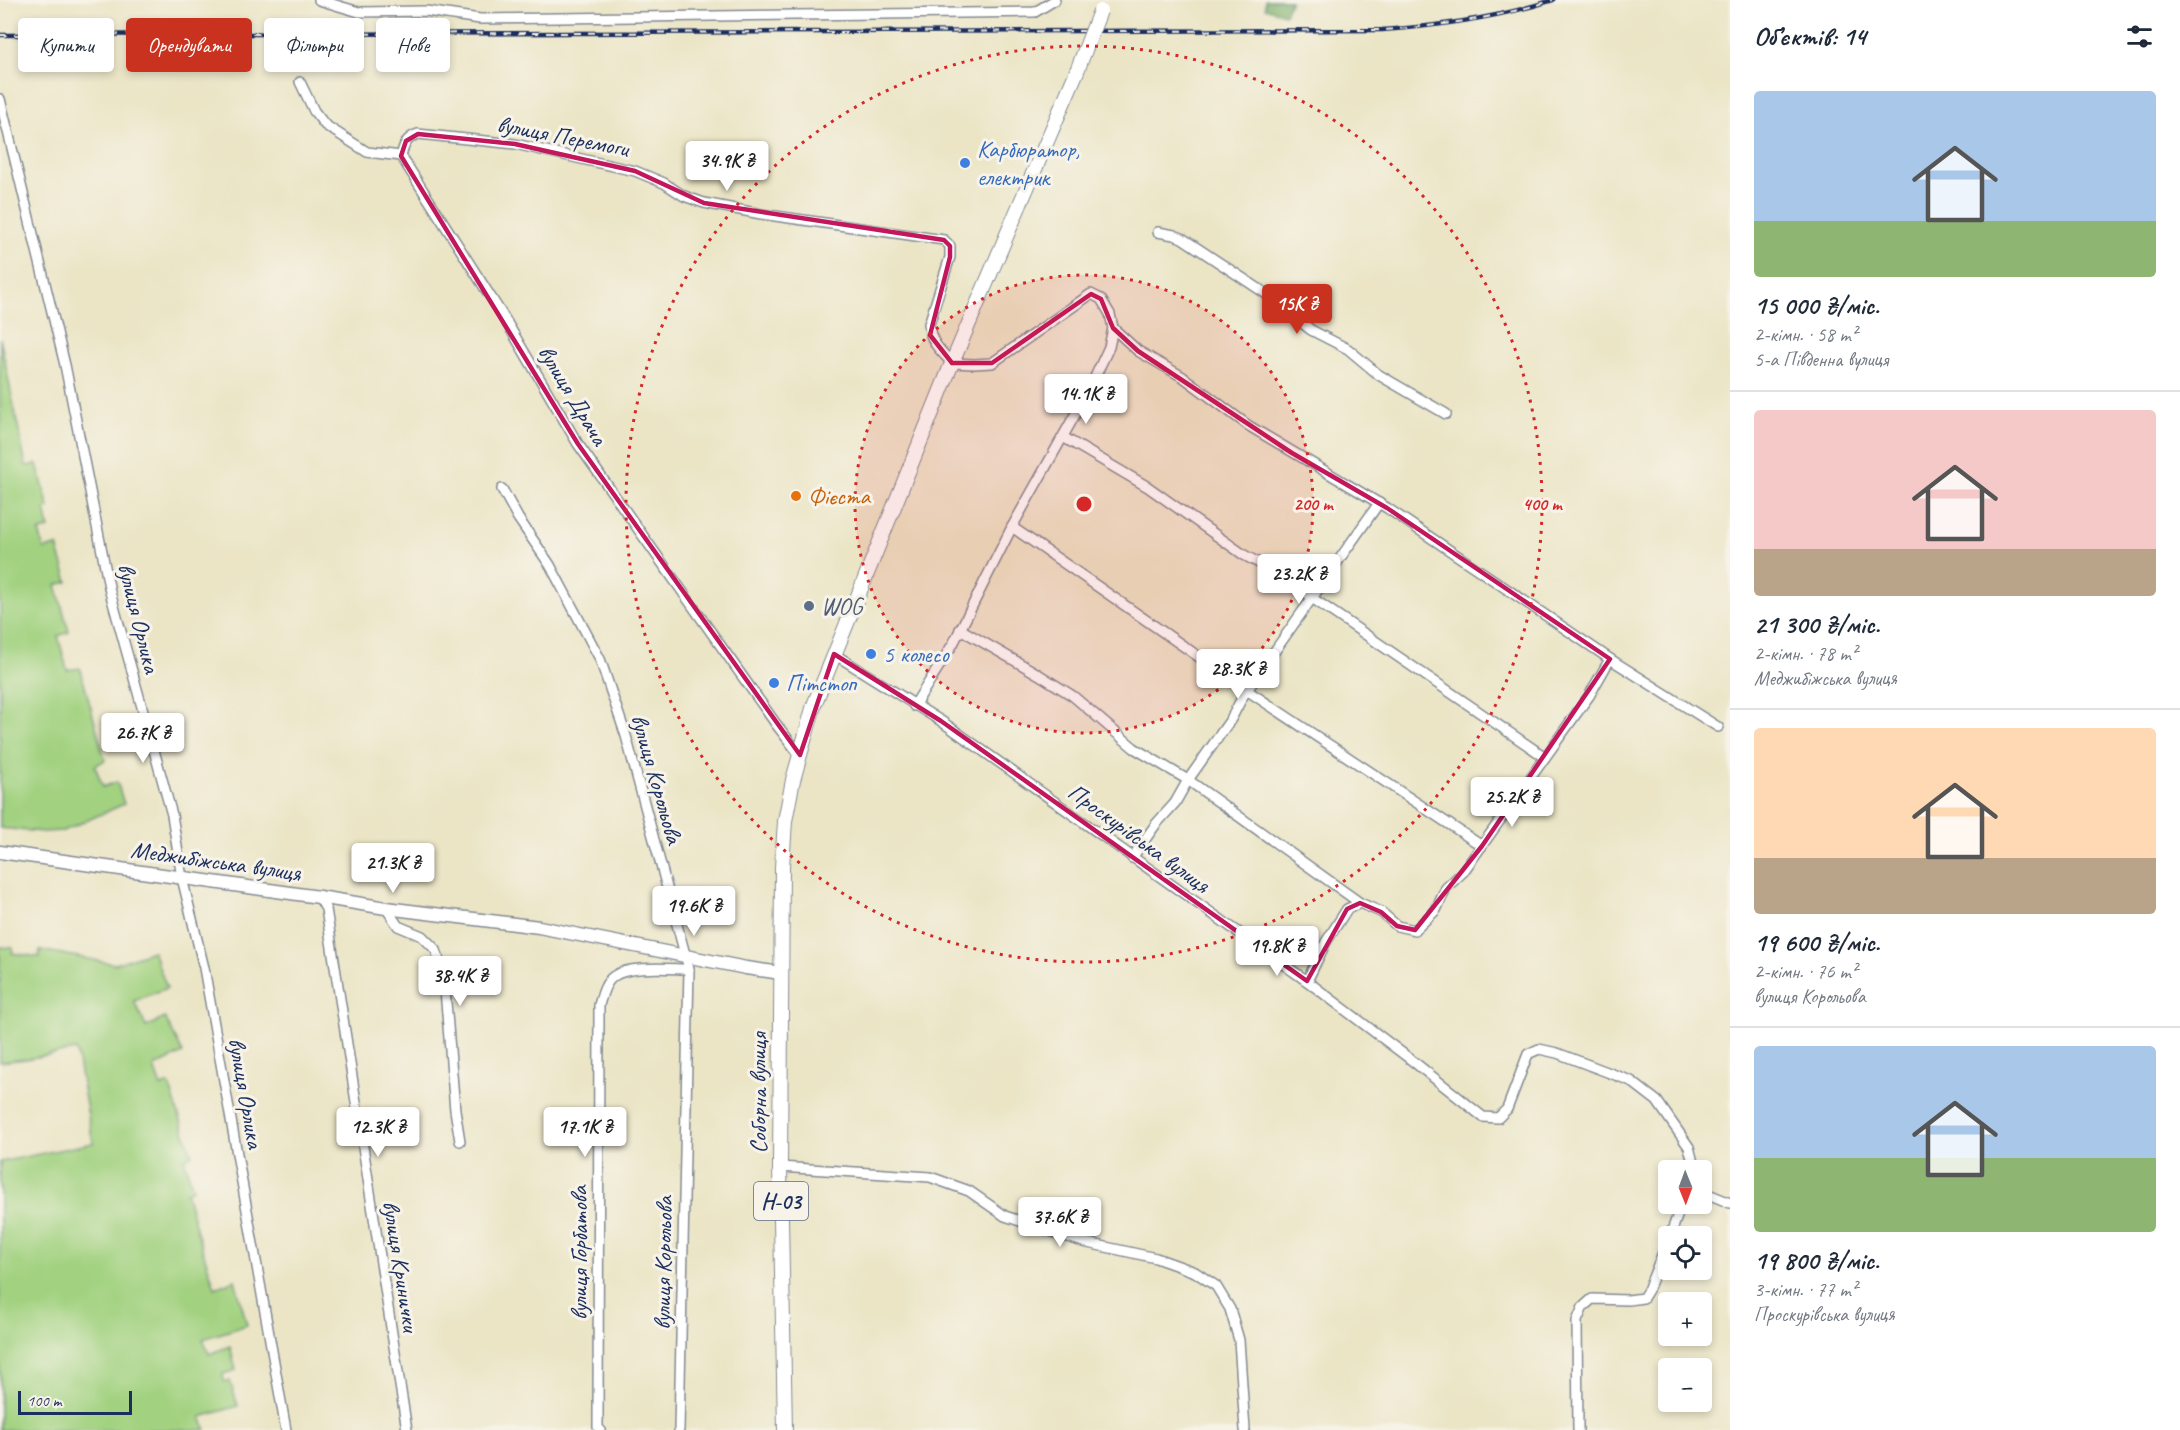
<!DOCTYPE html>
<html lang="uk">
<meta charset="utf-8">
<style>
:root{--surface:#fff;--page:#f2f2f3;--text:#1f2937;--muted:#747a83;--line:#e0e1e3;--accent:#c8321e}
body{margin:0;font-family:Caveat,sans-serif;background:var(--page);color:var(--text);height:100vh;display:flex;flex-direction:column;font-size:22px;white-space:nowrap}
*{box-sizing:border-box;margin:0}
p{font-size:20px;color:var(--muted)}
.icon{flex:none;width:33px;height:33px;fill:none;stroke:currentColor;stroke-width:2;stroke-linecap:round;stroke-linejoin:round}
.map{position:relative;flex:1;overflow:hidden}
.side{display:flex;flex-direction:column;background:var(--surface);width:450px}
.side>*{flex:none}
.hud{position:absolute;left:18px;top:18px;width:570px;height:54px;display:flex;gap:12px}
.needle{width:39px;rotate:179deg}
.buttons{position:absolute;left:1658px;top:1160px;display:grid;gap:12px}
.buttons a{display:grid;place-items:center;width:54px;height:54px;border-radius:6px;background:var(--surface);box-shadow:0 3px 9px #0003;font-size:30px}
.scale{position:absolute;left:18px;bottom:15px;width:114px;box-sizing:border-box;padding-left:6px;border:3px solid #1b2f5e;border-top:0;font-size:16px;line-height:21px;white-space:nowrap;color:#1b2f5e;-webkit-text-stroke:4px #f7f3e8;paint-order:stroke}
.price{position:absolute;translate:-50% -51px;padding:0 14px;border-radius:6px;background:#fff;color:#222;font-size:20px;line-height:39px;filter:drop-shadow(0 2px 3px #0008)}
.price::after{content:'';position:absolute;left:50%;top:36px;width:18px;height:14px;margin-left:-9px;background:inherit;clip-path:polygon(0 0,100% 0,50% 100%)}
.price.current{background:var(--accent);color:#fff}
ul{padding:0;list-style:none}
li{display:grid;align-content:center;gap:12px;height:318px;padding:0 24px}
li+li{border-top:2px solid var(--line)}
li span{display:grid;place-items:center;height:186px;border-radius:6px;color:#555}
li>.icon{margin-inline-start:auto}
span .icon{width:108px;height:108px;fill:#fffc;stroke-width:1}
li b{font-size:26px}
h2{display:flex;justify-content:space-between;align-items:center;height:72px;padding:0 24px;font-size:26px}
.pill{padding:0 21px;border-radius:6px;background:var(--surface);box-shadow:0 3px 9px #0003;font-size:21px;line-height:54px}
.pill.current{background:var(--accent);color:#fff}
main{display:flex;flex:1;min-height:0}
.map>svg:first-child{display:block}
.green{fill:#a2d280;stroke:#5e806f;stroke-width:1.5}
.forest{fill:#81b46e;stroke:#4e7266;stroke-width:1.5}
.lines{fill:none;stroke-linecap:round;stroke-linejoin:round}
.street-casing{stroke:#838a92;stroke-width:12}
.secondary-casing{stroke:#838a92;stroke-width:15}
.primary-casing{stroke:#838a92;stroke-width:16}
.street{stroke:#fff;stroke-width:9}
.secondary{stroke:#fff;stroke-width:12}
.primary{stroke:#fff;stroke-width:14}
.rail-casing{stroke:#1b2f5e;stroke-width:4.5}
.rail{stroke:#f7f3e8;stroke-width:2;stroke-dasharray:7;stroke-linecap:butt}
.primary-bridge-casing{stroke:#838a92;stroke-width:16;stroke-linecap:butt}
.primary-bridge{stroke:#fff;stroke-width:14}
.marked{fill:none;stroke:#c2185b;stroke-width:4.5;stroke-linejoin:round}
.ring{fill:none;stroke:#d62828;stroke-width:3;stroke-dasharray:3 6}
.shop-dot{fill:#3f7fe0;stroke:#f7f3e8;stroke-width:2}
.food-dot{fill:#e8710a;stroke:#f7f3e8;stroke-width:2}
.service-dot{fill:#5c6f8a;stroke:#f7f3e8;stroke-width:2}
.labels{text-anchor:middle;stroke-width:6;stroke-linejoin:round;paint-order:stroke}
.shield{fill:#f7f3e8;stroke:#5d6a87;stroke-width:1.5}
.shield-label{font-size:22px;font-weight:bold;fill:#1b2f5e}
.street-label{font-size:24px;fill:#1b2f5e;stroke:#f7f3e8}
.shop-label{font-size:24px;fill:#366cbe;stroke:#f7f3e8;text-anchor:start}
.food-label{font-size:24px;fill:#c56008;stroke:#f7f3e8;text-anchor:start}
.service-label{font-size:24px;fill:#4e5e75;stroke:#f7f3e8;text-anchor:start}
.centre{fill:#d62828;stroke:#f7f3e8;stroke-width:3}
.ring-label{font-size:18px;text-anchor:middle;font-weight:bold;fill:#d62828;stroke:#f7f3e8;stroke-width:6;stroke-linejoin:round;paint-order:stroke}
</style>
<main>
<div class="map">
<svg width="1730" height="1430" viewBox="0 0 1730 1430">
<rect width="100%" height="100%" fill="#f7f3e8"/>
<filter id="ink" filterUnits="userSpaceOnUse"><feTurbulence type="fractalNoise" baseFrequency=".0167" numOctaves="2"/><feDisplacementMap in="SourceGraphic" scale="12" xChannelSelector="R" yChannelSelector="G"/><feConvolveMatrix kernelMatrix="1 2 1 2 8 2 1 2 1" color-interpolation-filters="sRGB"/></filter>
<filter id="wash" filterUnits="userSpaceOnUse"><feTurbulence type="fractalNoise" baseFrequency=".008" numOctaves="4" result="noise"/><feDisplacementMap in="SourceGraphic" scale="24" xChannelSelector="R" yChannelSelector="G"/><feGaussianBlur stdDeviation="1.35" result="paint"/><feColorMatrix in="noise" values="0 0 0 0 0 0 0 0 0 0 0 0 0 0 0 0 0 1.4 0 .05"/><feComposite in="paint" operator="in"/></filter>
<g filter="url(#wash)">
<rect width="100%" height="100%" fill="#ebe5c6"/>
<g class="green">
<polygon points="0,338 26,466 37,464 49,508 45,509 49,528 39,532 44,549 57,546 68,582 56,585 69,632 58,636 67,670 80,668 105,760 95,766 103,787 117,782 124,804 63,831 43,832 0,828"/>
<polygon points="0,947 13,948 12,953 39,957 40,950 115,964 153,951 167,988 134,1001 146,1027 165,1018 183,1053 154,1067 161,1087 169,1084 192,1155 184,1159 193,1189 186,1192 199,1239 215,1288 235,1280 247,1325 203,1339 209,1354 230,1346 236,1370 223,1374 224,1382 230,1381 238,1406 201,1417 206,1430 0,1430 0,1162 93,1143 76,1050 26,1059 0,1062"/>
</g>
<polygon class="forest" points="1265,0 1291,0 1285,14 1265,8"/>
</g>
<g filter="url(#ink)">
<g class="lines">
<g class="street-casing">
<g id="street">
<polyline points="319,0 359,12 426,11 480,19 1035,12 1055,0"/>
<polyline points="300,82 314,111 325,125 367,152 401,156 506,321 578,444 776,724 800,755"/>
<polyline points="0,99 65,365 110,592 172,815 182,878 204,968 286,1430"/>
<path d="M401 156C404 145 406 138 418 134L515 144 635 171 664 183 684 196 704 203 761 214 944 240 950 246V257L929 324C930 342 940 350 952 363L974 364 992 363 1091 294 1101 299 1110 314 1113 328 1109 347 1089 390 1012 527 953 644 914 706"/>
<polyline points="1158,232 1174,235 1182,238 1265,293 1311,330 1348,349 1379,375 1446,414"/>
<polyline points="1113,328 1138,351 1183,377 1249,426 1387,508 1610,659"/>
<polyline points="1063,437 1148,487 1244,555 1294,582 1312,598 1545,757"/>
<polyline points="502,489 518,518 550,565 600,659 626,736 689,969 679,1430"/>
<polyline points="1012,527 1248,691 1482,846"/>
<polyline points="960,629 1038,674 1073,696 1134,748 1188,780 1360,903"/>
<polyline points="834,654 941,721 1307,981 1414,1062 1483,1117 1498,1118 1507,1109 1528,1054 1539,1049 1557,1053 1631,1081 1657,1101 1689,1147 1695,1170"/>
<polyline points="1132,858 1156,824 1175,803 1188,780 1231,719 1243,696 1379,503"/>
<polyline points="319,897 326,909 407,1430"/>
<polyline points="386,908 398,926 422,936 436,950 444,978 455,1110 460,1141"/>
<polyline points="1307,981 1326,942 1347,909 1360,903 1381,912 1397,926 1415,930 1436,910 1446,888 1463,872 1589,696 1610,659 1718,727"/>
<polyline points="780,1167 930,1177 969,1191 1005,1216 1083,1242 1156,1258 1195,1272 1216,1286 1230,1309 1239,1340 1245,1430"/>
<polyline points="1701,1191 1730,1203"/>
<polyline points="1670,1236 1682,1203"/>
<path d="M600 1430 598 1427 599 1005C602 995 605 982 614 976 629 965 671 969 689 969"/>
<polyline points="1578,1430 1577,1321 1583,1307 1592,1299 1628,1300 1643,1298 1648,1290 1668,1240"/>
</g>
</g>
<g class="secondary-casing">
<polyline id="secondary" points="0,852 319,897 386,908 539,927 746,968 781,973"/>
</g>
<g class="primary-casing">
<polyline id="primary" points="785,1430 780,1167 782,867 785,821 793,780 814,705 952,363 1077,71"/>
</g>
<use href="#street" class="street"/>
<use href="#secondary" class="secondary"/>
<use href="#primary" class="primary"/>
<g class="rail-casing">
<path id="rail" d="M0 35 1382 30C1441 26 1497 18 1553 0"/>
</g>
<use href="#rail" class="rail"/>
<g class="primary-bridge-casing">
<polyline id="primary-bridge" points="1077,71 1100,11"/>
</g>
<use href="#primary-bridge" class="primary-bridge"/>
</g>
</g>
<path class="marked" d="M418 134 515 144 635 171 704 203 944 240 950 246V257L930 335 952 363H992L1091 294 1101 299 1113 328 1138 351 1292 453 1387 508 1610 659 1482 846 1415 930 1397 926 1381 912 1360 903 1347 909 1307 981 941 721 834 654 800 755 578 444 401 156 406 141Z"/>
<circle cx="1084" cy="504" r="229" fill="#d62828" fill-opacity=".12"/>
<g class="ring">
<circle cx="1084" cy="504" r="229"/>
<circle cx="1084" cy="504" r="458"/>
</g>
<g class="shop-dot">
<circle cx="965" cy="163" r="6"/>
<circle cx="871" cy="654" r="6"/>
<circle cx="774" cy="683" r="6"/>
</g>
<circle class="food-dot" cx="796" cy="496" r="6"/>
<circle class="service-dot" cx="809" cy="606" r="6"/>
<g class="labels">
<rect class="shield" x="754" y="1182" width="54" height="38" rx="4.5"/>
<g class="shield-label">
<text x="781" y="1209">Н-03</text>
</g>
<g class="street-label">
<text transform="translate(563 136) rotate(11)" y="8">вулиця Перемоги</text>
<text transform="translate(573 395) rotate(59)" y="8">вулиця Драча</text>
<text transform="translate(139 618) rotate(76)" y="8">вулиця Орлика</text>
<text transform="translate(657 779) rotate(74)" y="8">вулиця Корольова</text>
<text transform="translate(1139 838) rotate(36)" y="8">Проскурівська вулиця</text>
<text transform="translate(216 861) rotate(8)" y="8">Меджибіжська вулиця</text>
<text transform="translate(246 1093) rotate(80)" y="8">вулиця Орлика</text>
<text transform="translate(758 1093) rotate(-90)" y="8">Соборна вулиця</text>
<text transform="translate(579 1253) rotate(-90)" y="8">вулиця Горбатова</text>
<text transform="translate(663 1263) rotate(-89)" y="8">вулиця Корольова</text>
<text transform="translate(401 1266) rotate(81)" y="8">вулиця Кринички</text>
</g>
<g class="shop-label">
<text x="977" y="157">Карбюратор,<tspan x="977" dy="28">електрик</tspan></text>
<text x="883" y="662">5 колесо</text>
<text x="786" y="691">Пітстоп</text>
</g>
<g class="food-label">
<text x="808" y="504">Фієста</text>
</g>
<g class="service-label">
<text x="821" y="614">WOG</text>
</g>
</g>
<circle cx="1084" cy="504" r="9" class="centre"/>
<g class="ring-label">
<text x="1313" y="510">200 m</text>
<text x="1542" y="510">400 m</text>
</g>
</svg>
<div class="buttons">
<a><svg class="needle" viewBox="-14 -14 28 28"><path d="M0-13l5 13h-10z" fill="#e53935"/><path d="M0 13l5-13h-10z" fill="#747a83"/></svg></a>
<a><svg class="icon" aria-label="locate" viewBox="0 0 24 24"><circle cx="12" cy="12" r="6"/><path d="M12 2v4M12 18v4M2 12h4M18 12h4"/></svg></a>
<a>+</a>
<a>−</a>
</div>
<div class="scale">100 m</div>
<b class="price" style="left:727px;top:192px">34.9K ₴</b>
<b class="price current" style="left:1297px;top:335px">15K ₴</b>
<b class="price" style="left:1086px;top:425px">14.1K ₴</b>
<b class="price" style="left:1299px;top:605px">23.2K ₴</b>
<b class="price" style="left:1238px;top:700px">28.3K ₴</b>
<b class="price" style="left:143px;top:764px">26.7K ₴</b>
<b class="price" style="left:1512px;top:828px">25.2K ₴</b>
<b class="price" style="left:393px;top:894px">21.3K ₴</b>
<b class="price" style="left:694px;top:937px">19.6K ₴</b>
<b class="price" style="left:1277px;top:977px">19.8K ₴</b>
<b class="price" style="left:460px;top:1007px">38.4K ₴</b>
<b class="price" style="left:378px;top:1158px">12.3K ₴</b>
<b class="price" style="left:585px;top:1158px">17.1K ₴</b>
<b class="price" style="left:1060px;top:1248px">37.6K ₴</b>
<div class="hud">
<a class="pill">Купити</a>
<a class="pill current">Орендувати</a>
<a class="pill">Фільтри</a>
<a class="pill">Нове</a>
</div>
</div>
<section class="side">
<h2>Об’єктів: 14<svg class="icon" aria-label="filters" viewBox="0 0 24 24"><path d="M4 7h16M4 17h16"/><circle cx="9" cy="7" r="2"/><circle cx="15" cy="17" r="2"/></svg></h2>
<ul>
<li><span style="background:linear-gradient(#a9c7e8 70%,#8fb573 0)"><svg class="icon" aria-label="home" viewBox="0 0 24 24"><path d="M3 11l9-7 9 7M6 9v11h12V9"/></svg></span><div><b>15 000 ₴/міс.</b><p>2-кімн. · 58 m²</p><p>5-а Південна вулиця</p></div></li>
<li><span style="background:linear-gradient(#f6c9c9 75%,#b9a48a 0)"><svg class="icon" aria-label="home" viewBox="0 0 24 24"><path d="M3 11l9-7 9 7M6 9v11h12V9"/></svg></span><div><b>21 300 ₴/міс.</b><p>2-кімн. · 78 m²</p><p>Меджибіжська вулиця</p></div></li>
<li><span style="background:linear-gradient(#ffd9b3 70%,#b9a48a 0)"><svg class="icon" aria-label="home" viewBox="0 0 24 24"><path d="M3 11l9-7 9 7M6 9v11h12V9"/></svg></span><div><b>19 600 ₴/міс.</b><p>2-кімн. · 76 m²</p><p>вулиця Корольова</p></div></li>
<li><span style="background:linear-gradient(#a9c7e8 60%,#8fb573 0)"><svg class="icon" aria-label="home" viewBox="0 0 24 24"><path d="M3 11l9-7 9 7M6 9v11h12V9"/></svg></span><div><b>19 800 ₴/міс.</b><p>3-кімн. · 77 m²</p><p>Проскурівська вулиця</p></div></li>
</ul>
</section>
</main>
